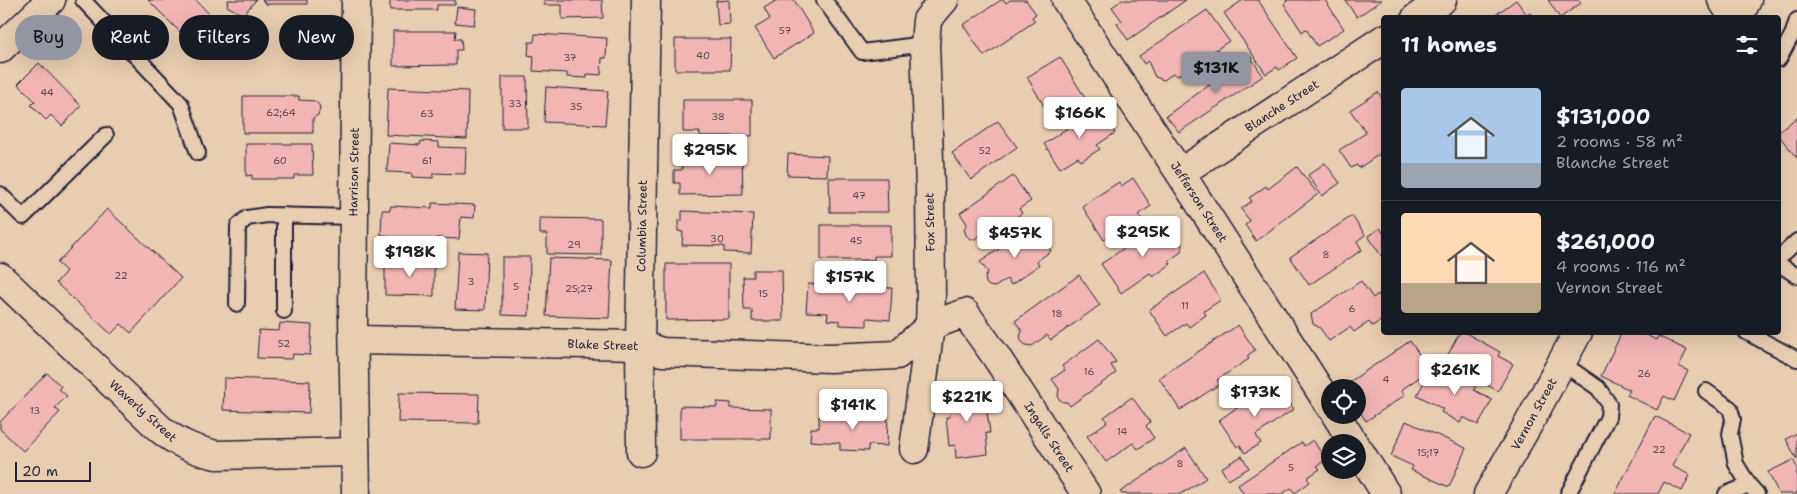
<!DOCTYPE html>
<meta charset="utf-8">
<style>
:root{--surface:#171b24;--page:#242831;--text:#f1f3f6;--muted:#9ea1a6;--line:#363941;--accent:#9495a2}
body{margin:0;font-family:"Shantell Sans",sans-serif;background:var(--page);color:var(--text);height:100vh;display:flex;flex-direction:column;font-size:19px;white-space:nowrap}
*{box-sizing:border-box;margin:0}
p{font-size:16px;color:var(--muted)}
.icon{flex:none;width:28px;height:28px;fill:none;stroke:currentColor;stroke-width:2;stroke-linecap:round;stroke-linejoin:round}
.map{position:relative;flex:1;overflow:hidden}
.details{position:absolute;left:1381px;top:15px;width:400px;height:320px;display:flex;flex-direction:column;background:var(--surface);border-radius:5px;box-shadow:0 5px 20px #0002}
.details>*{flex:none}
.banner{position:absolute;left:15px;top:15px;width:475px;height:45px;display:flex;gap:10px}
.controls{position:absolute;left:1321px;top:379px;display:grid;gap:10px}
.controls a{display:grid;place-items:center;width:45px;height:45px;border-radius:50%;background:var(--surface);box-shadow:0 5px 20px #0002;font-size:25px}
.scale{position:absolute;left:15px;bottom:12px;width:76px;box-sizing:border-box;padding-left:5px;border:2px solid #22223b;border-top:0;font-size:14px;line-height:18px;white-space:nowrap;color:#22223b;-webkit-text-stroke:4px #e9cdb0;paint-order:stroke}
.price{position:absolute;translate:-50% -42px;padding:0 11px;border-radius:5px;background:#fff;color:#222;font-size:16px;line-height:32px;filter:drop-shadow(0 1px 2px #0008)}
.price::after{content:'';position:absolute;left:50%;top:30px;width:15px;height:11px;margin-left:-8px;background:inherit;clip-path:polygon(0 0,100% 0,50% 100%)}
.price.on{background:var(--accent);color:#111}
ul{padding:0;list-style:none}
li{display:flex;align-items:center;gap:15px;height:125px;padding:0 20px}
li+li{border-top:1px solid var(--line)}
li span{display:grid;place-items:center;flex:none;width:140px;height:100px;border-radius:5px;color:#555}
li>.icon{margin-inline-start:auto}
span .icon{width:60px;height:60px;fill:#fffc;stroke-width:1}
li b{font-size:21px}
h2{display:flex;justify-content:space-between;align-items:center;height:60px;padding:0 20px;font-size:21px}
.pill{padding:0 18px;border-radius:22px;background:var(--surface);box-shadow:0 5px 20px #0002;font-size:18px;line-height:45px}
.pill.on{background:var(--accent);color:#111}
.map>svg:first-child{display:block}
.building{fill:#f1b5b4;stroke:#22223b}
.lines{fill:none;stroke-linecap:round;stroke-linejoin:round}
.lane-casing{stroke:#22223b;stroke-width:18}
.street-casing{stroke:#22223b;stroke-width:31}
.secondary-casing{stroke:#22223b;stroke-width:31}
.lane{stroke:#e9cdb0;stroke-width:14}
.street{stroke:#e9cdb0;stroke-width:28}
.secondary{stroke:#e9cdb0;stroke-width:28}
.labels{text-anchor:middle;stroke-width:4.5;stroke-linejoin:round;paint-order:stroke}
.number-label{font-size:10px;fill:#564759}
.street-label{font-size:12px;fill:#22223b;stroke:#e9cdb0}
</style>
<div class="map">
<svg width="1797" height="494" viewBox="0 0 1797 494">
<rect width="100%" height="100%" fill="#e9cdb0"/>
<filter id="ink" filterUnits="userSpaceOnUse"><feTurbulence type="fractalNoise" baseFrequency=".02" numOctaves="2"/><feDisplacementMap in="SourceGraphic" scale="10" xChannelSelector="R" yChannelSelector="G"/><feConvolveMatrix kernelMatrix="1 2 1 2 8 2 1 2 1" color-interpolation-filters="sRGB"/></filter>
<g filter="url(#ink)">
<g class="building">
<polygon points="148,0 196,0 215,20 191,43"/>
<polygon points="228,0 256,0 243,15 227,6"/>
<polygon points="262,0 307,0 307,4 266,4"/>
<polygon points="390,0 455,0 455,5 437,5 437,10 390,10"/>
<polygon points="544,0 602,0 603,18 562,19 562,5 544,5"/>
<polygon points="729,0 730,24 718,25 716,1"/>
<polygon points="777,0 794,0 814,33 774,58 755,28 770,19 764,8"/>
<polygon points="1001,0 1004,0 1006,3 1010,0 1026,0 1036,14 1032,17 1035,21 984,56 963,25"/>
<polygon points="1122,0 1186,0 1128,40 1117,24 1122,21 1112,7"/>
<polygon points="1243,0 1258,0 1297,58 1279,70 1277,67 1266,74 1224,13"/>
<polygon points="1286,0 1325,0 1344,29 1317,46 1306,29 1302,32 1284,4 1287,1"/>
<polygon points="1345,0 1382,0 1357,17"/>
<polygon points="1516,0 1527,15 1530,13 1534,18 1491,18"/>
<polygon points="1548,0 1579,0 1581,3 1560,18"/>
<polygon points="457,7 476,9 474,25 455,23"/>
<polygon points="1207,10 1229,41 1177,76 1174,73 1164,80 1155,77 1148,61 1144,64 1139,56"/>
<polygon points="393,31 456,31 455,39 461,39 462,50 456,50 456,65 393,66"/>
<polygon points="535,34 607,38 606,58 602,58 601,75 587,74 587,78 567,77 567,73 533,71 534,56 528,55 529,42 534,42"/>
<polygon points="675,39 731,39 730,70 675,70"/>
<polygon points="1250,56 1263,76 1179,132 1166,116"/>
<polygon points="1060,57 1085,98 1051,118 1027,77"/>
<polygon points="39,63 81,106 62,126 51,115 46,120 31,105 35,101 18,84"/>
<polygon points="502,77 527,77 528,128 502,128"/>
<polygon points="546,87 608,91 605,125 544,122"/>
<polygon points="388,88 468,91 467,139 386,135"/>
<polygon points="1378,92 1384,101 1384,151 1359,168 1357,165 1351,168 1339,150 1366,133 1350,110"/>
<polygon points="243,96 299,96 299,100 315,101 319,105 320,109 318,115 313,118 313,133 243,133"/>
<polygon points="683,100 752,100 752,136 700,136 700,132 683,132"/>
<polygon points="1098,107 1115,133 1097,145 1100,149 1081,161 1078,157 1060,168 1044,144"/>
<polygon points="1797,117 1797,158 1779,136 1779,132"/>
<polygon points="998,121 1017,147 971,180 952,153"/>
<polygon points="421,141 439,142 439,147 466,148 465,174 433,173 433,178 412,177 412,173 387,172 389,143 420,145"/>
<polygon points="246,144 312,144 313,175 294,175 294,179 252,179 252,175 246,176"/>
<polygon points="788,154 828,156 827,176 787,175"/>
<polygon points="742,157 743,194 680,195 680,183 674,183 674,170 682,170 682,158"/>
<polygon points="1325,163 1340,183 1322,196 1308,175"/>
<polygon points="1297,167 1318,194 1256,241 1245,225 1250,221 1241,209 1252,201 1249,198 1266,186 1268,189"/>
<polygon points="1013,176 1031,201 1019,209 1022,213 991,235 987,230 975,239 970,239 966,235 964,229 967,224 960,213"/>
<polygon points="829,178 887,178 888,212 830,212"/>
<polygon points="1133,178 1151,206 1138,215 1142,220 1122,233 1120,230 1104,240 1082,206 1119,182 1121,186"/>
<polygon points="432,203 475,205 474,218 461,217 459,239 436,238 436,242 389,239 389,236 381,235 382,210 390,210 391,206 432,208"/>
<polygon points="107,209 181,278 131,333 121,324 111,334 56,283 66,271 57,263"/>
<polygon points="682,211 753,214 751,253 724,252 724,246 682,245 683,232 678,231 678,221 682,221"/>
<polygon points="1352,216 1365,235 1357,241 1362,250 1309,285 1290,257"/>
<polygon points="540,218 601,219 601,255 547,254 547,234 540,234"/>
<polygon points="1162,222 1171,236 1178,237 1181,240 1182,248 1180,253 1168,261 1171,264 1153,277 1150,273 1121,293 1101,264"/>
<polygon points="821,225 891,225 891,256 874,256 874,260 821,260"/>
<polygon points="1032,226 1051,251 1037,261 1039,265 1011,285 1007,279 995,287 989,286 986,283 985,277 988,272 980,262"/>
<polygon points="1380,228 1384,234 1384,255 1382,257 1368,236"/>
<polygon points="458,252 487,253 485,310 455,309"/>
<polygon points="502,257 530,257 529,316 502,315"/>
<polygon points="549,258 612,260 609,318 546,316"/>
<polygon points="385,261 434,262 434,296 385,295"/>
<polygon points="666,264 729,264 729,319 666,320"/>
<polygon points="753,270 782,270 783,321 752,321 752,310 744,310 743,277 753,277"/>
<polygon points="1204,273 1221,300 1204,311 1206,315 1189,327 1186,323 1167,336 1149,310"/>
<polygon points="1079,275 1100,305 1051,340 1047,335 1032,346 1026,345 1022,342 1020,337 1022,331 1015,321"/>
<polygon points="1361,281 1373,298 1378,294 1384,302 1384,319 1372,326 1369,322 1354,332 1350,327 1329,341 1320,328 1313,324 1311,314"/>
<polygon points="808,284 892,288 890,320 867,318 867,326 840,325 840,321 827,320 828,313 806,312"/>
<polygon points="280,323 312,325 310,355 293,354 292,359 257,358 259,330 279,331"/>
<polygon points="1238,325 1255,350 1247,356 1249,359 1217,380 1220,384 1180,410 1159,378"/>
<polygon points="1460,332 1464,332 1500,352 1498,356 1513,364 1498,391 1444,362"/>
<polygon points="1622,332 1641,332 1656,340 1658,336 1687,350 1679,366 1688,371 1674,401 1664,396 1657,410 1627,395 1630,390 1601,376"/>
<polygon points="1099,339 1116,362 1111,365 1116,373 1070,406 1067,402 1063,402 1059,399 1058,396 1059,389 1052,379 1065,370 1062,366"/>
<polygon points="1410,341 1430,370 1401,390 1405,395 1366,421 1358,409 1358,388 1342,387"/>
<polygon points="1432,368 1446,376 1449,370 1476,385 1474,390 1492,400 1478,425 1463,417 1460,423 1441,412 1443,409 1417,395"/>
<polygon points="47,373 61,386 59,389 67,396 55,408 60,412 23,451 0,429 0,422"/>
<polygon points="224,378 310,381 309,413 223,410"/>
<polygon points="975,386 978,405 986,404 990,433 986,433 988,454 956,458 955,445 949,446 946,417 950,417 947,390"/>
<polygon points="1267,387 1271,393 1279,388 1294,409 1256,435 1261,443 1245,453 1240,445 1237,447 1219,420"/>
<polygon points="399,393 479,394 478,423 398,422"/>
<polygon points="1132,397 1150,422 1146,426 1154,438 1138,449 1133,443 1106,462 1087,436 1107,422 1104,417"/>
<polygon points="717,402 731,403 731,408 771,409 771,439 680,439 680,406 717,407"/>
<polygon points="848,410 872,411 871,415 888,415 887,446 868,445 868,451 840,450 840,443 810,441 811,428 819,428 819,416 847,417"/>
<polygon points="1655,416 1689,433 1672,466 1690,475 1682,491 1664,482 1658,494 1615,494"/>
<polygon points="1406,421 1466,448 1449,487 1411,470 1413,466 1391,456"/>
<polygon points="1797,433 1797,460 1786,439"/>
<polygon points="1313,440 1326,460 1317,466 1320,469 1307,478 1310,482 1295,493 1291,488 1282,494 1244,494 1238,485 1302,442 1304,446"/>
<polygon points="1186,448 1206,478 1181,494 1122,494 1120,492"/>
<polygon points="1242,456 1249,468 1228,480 1221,468"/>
<polygon points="1793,460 1797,467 1797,494 1779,494 1768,472"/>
</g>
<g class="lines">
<g class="lane-casing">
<g id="lane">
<polyline points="83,0 181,104 198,153"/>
<polyline points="824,0 862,52 925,44"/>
<polyline points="1779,59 1793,33 1797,20"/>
<polyline points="0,194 23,217 106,135"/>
<polyline points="284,215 284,311"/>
<polyline points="1779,258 1797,241"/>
<polyline points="1779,264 1797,276"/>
<polyline points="237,304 238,226 247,218 267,215 354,217"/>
<polyline points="1746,332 1797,359"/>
<polyline points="1562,363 1598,388 1609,404 1608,417 1568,494"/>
<polyline points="1706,391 1730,408 1733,419 1730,434 1736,464 1749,485 1757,494"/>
<polyline points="1726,494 1749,485"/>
</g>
</g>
<g class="street-casing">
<g id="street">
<polyline points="1066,0 1180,173 1330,406"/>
<polyline points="1722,0 1734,18"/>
<polyline points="1416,18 1442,0"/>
<polyline points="0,49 51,0"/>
<polyline points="1180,173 1384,39"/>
<path d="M0 277 160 429C179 444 192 449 216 455L355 452"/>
<polyline points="354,340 640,345 662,352 830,358 897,355 930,326 965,313 995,355 1086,494"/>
<polyline points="1336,415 1353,442"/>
<polyline points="914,449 930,326 931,294 930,189 925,44 927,20 944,0"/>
<polyline points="1358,449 1386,494"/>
<polyline points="641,452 640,345 646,0"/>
</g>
</g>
<g class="secondary-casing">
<g id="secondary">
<polyline points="1738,18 1747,0"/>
<polyline points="356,494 353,316 356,0"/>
<polyline points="1488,494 1529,423 1578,332"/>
</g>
</g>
<use href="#lane" class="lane"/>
<use href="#street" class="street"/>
<use href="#secondary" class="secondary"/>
</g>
</g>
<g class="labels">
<g class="number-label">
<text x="785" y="34">57</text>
<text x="703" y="59">40</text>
<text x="570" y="61">37</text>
<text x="47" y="96">44</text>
<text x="515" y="107">33</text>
<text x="576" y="110">35</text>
<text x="281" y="116">62;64</text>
<text x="427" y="117">63</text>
<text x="718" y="120">38</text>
<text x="985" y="154">52</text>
<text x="280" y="164">60</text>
<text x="427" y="164">61</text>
<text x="859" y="199">47</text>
<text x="717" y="242">30</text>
<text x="856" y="244">45</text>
<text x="574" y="248">29</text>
<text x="1326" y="258">8</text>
<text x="121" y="279">22</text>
<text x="471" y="285">3</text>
<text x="516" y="290">5</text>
<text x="579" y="292">25;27</text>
<text x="763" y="297">15</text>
<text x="1185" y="309">11</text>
<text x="1352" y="312">6</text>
<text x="1057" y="317">18</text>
<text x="284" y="347">52</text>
<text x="1089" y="375">16</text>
<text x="1644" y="377">26</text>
<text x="1386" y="383">4</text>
<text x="35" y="414">13</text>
<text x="1122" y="435">14</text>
<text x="1659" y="453">22</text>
<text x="1428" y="456">15;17</text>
<text x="1180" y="467">8</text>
<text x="1291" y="471">5</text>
</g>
<g class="street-label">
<text transform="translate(1282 106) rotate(-33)" y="4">Blanche Street</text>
<text transform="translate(354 172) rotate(-89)" y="4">Harrison Street</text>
<text transform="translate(1199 202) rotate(57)" y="4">Jefferson Street</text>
<text transform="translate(930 222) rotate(-91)" y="4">Fox Street</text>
<text transform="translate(642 226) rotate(-89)" y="4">Columbia Street</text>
<text transform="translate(603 345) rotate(2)" y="4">Blake Street</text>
<text transform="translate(143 411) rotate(42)" y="4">Waverly Street</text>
<text transform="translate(1534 414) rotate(-61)" y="4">Vernon Street</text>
<text transform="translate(1049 437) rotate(57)" y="4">Ingalls Street</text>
</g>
</g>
</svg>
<div class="controls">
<a><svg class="icon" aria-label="locate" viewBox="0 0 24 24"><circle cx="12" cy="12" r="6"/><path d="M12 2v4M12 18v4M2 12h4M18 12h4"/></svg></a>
<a><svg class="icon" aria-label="layers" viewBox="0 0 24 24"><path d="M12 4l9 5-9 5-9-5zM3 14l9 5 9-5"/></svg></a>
</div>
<div class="scale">20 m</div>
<b class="price on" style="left:1216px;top:94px">$131K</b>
<b class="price" style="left:1080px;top:139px">$166K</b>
<b class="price" style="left:710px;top:176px">$295K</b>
<b class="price" style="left:1143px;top:258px">$295K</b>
<b class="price" style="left:1015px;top:259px">$457K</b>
<b class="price" style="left:410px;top:278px">$198K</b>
<b class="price" style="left:850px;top:303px">$157K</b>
<b class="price" style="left:1455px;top:396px">$261K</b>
<b class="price" style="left:1255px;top:418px">$173K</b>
<b class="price" style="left:967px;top:423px">$221K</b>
<b class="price" style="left:853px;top:431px">$141K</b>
<div class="banner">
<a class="pill on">Buy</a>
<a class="pill">Rent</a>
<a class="pill">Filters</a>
<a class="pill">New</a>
</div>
<section class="details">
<h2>11 homes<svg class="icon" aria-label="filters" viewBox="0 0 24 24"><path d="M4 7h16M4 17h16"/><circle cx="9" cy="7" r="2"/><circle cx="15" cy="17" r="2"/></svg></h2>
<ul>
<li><span style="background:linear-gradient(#a9c7e8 75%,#9aa5b1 0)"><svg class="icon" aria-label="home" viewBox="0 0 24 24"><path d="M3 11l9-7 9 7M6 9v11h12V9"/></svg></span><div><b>$131,000</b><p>2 rooms · 58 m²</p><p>Blanche Street</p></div></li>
<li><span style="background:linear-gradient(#ffd9b3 70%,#b9a48a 0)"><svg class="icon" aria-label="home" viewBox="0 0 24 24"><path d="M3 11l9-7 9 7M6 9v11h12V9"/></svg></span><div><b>$261,000</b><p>4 rooms · 116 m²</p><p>Vernon Street</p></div></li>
</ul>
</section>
</div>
